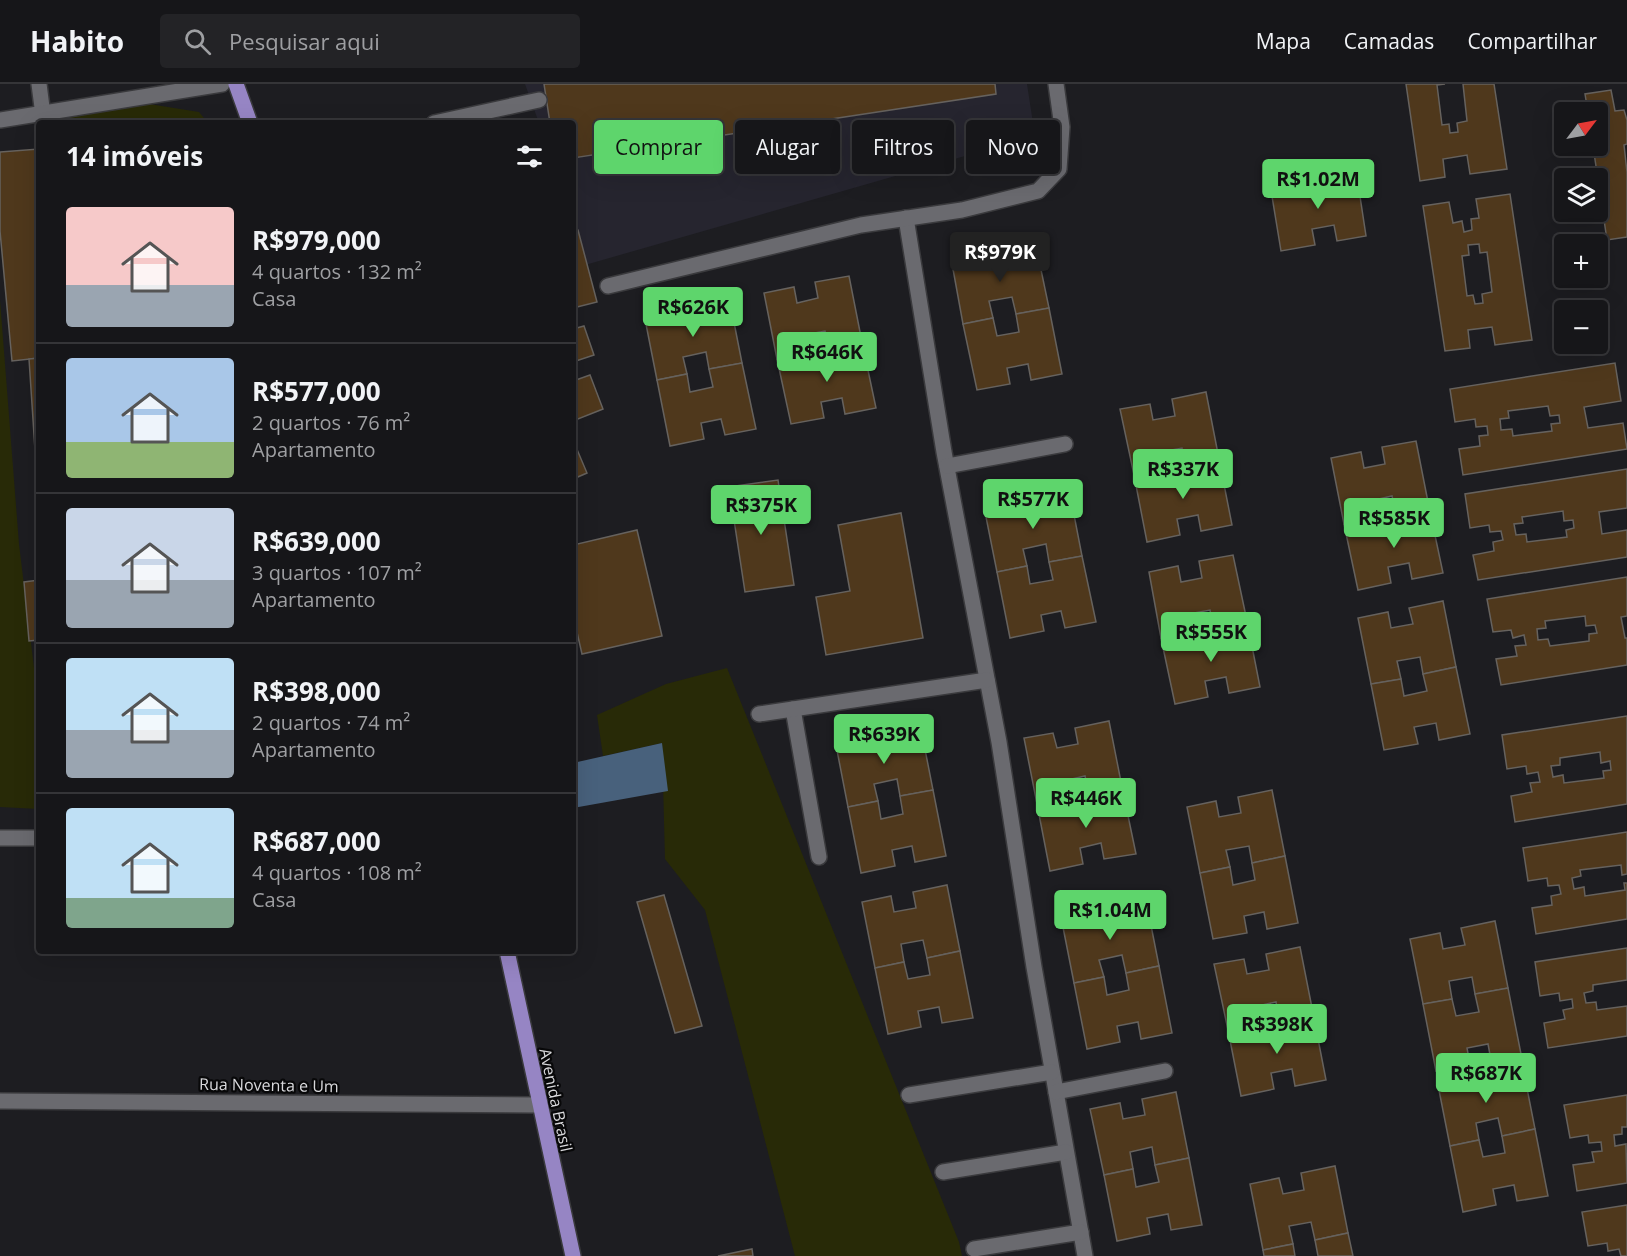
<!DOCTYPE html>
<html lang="pt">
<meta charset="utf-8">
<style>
:root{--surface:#161619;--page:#232326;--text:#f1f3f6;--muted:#9e9fa2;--line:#353538;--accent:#5ed56c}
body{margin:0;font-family:"Open Sans",sans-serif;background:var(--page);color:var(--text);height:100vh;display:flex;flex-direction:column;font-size:22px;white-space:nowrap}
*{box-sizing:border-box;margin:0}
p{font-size:20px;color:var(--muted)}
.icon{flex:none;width:33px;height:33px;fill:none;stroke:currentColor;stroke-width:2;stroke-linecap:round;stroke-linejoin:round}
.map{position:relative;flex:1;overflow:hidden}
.panel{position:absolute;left:36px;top:36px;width:540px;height:834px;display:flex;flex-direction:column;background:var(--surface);border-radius:6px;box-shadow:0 6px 24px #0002,0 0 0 2px var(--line)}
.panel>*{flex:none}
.hud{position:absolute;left:594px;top:36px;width:570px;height:54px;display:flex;gap:12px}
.needle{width:39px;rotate:58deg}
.tools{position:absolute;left:1554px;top:18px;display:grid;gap:12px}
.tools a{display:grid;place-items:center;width:54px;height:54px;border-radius:6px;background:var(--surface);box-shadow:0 6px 24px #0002,0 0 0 2px var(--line);font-size:30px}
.price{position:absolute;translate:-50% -51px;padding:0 14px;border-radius:6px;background:var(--accent);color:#111;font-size:20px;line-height:39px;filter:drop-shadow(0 2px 3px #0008)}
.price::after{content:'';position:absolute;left:50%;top:36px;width:18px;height:14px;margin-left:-9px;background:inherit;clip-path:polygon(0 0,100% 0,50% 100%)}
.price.on{background:#222;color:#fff}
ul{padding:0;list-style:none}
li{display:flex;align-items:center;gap:18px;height:150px;padding:0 30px}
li+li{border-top:2px solid var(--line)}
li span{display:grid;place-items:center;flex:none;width:168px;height:120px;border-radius:6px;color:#555}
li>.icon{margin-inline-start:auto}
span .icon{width:72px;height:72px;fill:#fffc;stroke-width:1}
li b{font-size:26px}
h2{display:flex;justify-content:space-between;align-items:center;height:72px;padding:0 30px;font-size:26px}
.chip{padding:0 21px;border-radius:6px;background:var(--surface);box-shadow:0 6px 24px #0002,0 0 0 2px var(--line);font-size:21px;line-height:54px}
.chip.on{background:var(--accent);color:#111}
header{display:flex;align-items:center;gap:36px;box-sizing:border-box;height:84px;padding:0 30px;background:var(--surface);border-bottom:2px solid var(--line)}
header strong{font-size:28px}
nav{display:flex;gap:33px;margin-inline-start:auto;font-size:21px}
.search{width:420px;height:54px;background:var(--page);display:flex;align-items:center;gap:15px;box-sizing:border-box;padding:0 21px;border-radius:6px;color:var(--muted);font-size:22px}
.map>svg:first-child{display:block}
.built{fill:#26252f}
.green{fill:#282a07}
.water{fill:#48617c}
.building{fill:#4f381c;stroke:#66625e;stroke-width:1.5;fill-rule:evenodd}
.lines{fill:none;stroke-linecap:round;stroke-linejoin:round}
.minor-casing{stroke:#3a3a3d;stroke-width:18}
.major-casing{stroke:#3a3a3d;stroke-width:18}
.minor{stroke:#6a6a6f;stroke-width:15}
.major{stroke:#9685c4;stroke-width:15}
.labels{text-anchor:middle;stroke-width:4.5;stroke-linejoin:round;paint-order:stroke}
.street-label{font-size:16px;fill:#d9d9dc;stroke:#080809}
</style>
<header>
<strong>Habito</strong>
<div class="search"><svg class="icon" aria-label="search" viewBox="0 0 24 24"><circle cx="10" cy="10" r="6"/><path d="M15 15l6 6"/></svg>Pesquisar aqui</div>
<nav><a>Mapa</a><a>Camadas</a><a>Compartilhar</a></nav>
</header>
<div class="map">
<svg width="1627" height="1172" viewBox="0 0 1627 1172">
<rect width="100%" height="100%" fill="#1d1d21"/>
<polygon class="built" points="525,0 1027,0 1035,52 585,181 573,143 573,39 539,39"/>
<g class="green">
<polygon points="149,20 199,28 208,39 68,39 69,33"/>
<polygon points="0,216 19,460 39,625 39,725 0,723"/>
<polygon points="727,584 959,1158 962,1172 795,1172 705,826 665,775 662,659 603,672 597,631 666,600"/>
</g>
<polygon class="water" points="662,659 668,707 573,724 573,679"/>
<g class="building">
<polygon points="544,0 995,0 996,10 573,74 573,39 550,39"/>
<polygon points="1406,0 1445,0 1437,1 1442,41 1449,40 1450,49 1458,48 1457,39 1467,37 1463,0 1494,0 1507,85 1470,90 1467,71 1443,75 1445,93 1420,97"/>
<polygon points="1611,6 1615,27 1624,26 1627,36 1627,60 1624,61 1627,88 1627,153 1607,156 1593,62 1598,62 1598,28 1588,28 1585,10"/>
<polygon points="39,65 39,274 12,277 0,147 0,68"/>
<polygon points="1356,86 1366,152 1337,157 1334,141 1312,145 1315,161 1281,167 1270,100 1303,95 1307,112 1329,109 1326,91"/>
<path d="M1510 110 1532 256 1495 261 1492 243 1468 246 1470 264 1445 267 1423 122 1449 118 1453 139 1462 137 1464 148 1472 146 1471 135 1479 134 1476 115ZM1479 160 1480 169 1487 168 1492 208 1482 210 1483 219 1475 220 1473 211 1467 212 1462 172 1469 171 1468 161Z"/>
<polygon points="578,146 597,218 573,224 573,147"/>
<polygon points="1035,157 1049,224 1016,230 1012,213 989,217 993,234 963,240 951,174 980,169 983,185 1005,181 1001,164"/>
<polygon points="849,192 862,258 830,264 825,247 803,251 807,269 777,275 764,209 794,203 797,219 818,214 815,198"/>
<polygon points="729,213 742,279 709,285 706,268 683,273 687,290 657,296 644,230 674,224 677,240 698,236 695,219"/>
<polygon points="1049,224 1062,290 1031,296 1028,280 1007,284 1010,300 977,306 963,240 993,234 997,252 1019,248 1016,230"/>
<polygon points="584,242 594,271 573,278 573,245"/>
<polygon points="862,258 876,324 845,330 842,314 821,318 824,334 791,340 777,275 807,269 810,286 833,282 830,264"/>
<polygon points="39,274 39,381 36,381 29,275"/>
<polygon points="742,279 756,345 725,351 721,335 701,339 704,355 670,362 657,296 687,290 690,308 713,303 709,285"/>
<path d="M1615 279 1621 317 1584 323 1588 344 1623 339 1627 365 1463 391 1459 365 1480 362 1479 352 1488 351 1487 342 1476 343 1475 335 1455 338 1450 305ZM1548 322 1550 332 1559 331 1560 339 1551 340 1552 347 1513 352 1512 345 1501 346 1500 335 1509 334 1508 327Z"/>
<polygon points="590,291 603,325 573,337 573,297"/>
<polygon points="1206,308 1219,375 1186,381 1182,364 1160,368 1163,386 1134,391 1120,325 1150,320 1153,336 1175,332 1172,315"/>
<polygon points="573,356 587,389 573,395"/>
<polygon points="1416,357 1429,423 1396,429 1392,412 1370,417 1374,434 1344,440 1331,374 1361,368 1364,384 1385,380 1382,363"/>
<polygon points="1219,375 1232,441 1201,447 1198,431 1177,435 1180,451 1147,458 1134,391 1163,386 1167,403 1189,399 1186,381"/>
<path d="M1627 385V424L1599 428 1602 450 1627 446V473L1478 496 1473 471 1494 467 1493 458 1503 456 1501 447 1490 448 1489 441 1470 444 1465 410ZM1563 427 1564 437 1573 436 1574 444 1566 446 1567 453 1527 458 1526 450 1516 451 1514 440 1523 439 1522 433Z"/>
<polygon points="778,396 794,501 745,508 729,403"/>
<polygon points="1069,405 1082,472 1049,478 1046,460 1023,465 1027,482 997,488 984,423 1014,416 1017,433 1038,428 1035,412"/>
<polygon points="1429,423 1443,489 1412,495 1409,479 1388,483 1391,499 1358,506 1344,440 1374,434 1377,452 1400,447 1396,429"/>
<polygon points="901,429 923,554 826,571 816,513 850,507 838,441"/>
<polygon points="637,446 662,552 582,570 573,531 573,461"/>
<polygon points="1233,471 1247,537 1213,544 1210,526 1188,530 1191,548 1161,554 1149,488 1178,482 1181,498 1202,494 1199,477"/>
<polygon points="1082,472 1096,538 1065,544 1061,527 1041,531 1044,547 1010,554 997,488 1027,482 1030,500 1053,496 1049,478"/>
<path d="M1627 493V532L1621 533 1625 554H1627V581L1501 601 1496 575 1517 572 1515 562 1526 561 1524 551 1513 554 1511 546 1493 548 1487 515ZM1585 532 1586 542 1595 541 1597 549 1589 550V557L1550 562 1548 555 1538 556 1537 545 1546 544 1545 537Z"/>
<polygon points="39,496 39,556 29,557 24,498"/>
<polygon points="1443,517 1456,583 1423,590 1420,573 1397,577 1401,595 1371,600 1358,534 1388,528 1391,544 1413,540 1409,524"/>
<polygon points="1247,537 1260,603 1229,609 1226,593 1205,597 1208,613 1175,620 1161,554 1191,548 1194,565 1217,561 1213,544"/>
<polygon points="1456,583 1470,650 1439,656 1436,639 1414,643 1418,660 1384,666 1371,600 1401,595 1404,612 1427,607 1423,590"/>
<path d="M1627 632V720L1515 738 1511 712 1532 708 1530 699 1540 698 1538 688 1527 690 1526 682 1507 685 1502 651ZM1600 668 1601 679 1610 677 1611 686 1603 687 1604 694 1564 699 1563 691 1553 693 1551 682 1560 681V674Z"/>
<polygon points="1109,637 1122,703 1089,710 1085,692 1063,697 1066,715 1037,720 1024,654 1053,649 1057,664 1078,660 1075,644"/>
<polygon points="920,640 933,706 900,712 897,695 874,700 878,717 848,723 835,656 865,651 868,667 889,663 886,646"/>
<polygon points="1122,703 1136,770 1104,775 1101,759 1080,764 1083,780 1050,787 1037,720 1066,715 1070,732 1092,727 1089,710"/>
<polygon points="933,706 946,772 915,778 912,762 892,766 895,782 861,789 848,723 878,717 881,735 903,730 900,712"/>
<polygon points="1272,706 1285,772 1252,779 1249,762 1226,766 1230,783 1200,789 1187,723 1216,717 1219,733 1241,729 1238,713"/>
<polygon points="1627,748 1627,790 1622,791 1621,781 1580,786 1581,792 1572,794 1574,805 1584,803 1585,812 1625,806 1624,799 1627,799 1627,835 1536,850 1532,824 1552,821 1551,812 1561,810 1559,801 1548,802 1547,794 1528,797 1523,764"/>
<polygon points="1285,772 1298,839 1267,845 1264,828 1244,832 1247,849 1213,855 1200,789 1230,783 1233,801 1255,796 1252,779"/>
<polygon points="947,801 960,867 927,874 923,856 901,860 904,878 875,884 862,818 891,812 894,828 916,824 913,808"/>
<polygon points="664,811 702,942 675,949 637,818"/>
<polygon points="1146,816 1159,882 1126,889 1122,871 1099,876 1104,893 1074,899 1061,833 1090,827 1093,843 1115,839 1112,823"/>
<polygon points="1495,837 1508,904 1475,910 1472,893 1449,897 1452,915 1423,920 1410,855 1440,849 1443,865 1465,861 1461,844"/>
<polygon points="1300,863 1313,929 1279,936 1276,918 1253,923 1257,940 1228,946 1214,880 1244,875 1247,890 1269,886 1266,870"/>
<polygon points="1627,864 1627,896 1593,901 1593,907 1584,909 1586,919 1596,918 1597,926 1627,922 1627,952 1548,964 1544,939 1565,935 1563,926 1573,924 1572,915 1560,917 1559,909 1540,912 1535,878"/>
<polygon points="960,867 973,934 942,939 939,923 918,927 921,943 888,950 875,884 904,878 908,895 930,891 927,874"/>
<polygon points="1159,882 1172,949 1141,955 1138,938 1117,942 1120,958 1087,965 1074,899 1104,893 1107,911 1129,906 1126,889"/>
<polygon points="1508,904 1521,970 1491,976 1488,960 1467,964 1470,980 1436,987 1423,920 1452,915 1456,932 1479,928 1475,910"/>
<polygon points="1313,929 1326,996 1295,1002 1292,985 1271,989 1274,1005 1241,1012 1228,946 1257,940 1260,958 1283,953 1279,936"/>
<polygon points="1522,979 1535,1045 1502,1052 1498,1034 1476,1039 1479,1056 1450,1062 1437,996 1466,990 1469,1006 1491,1002 1488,986"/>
<polygon points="1176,1008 1189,1074 1155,1081 1152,1063 1130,1068 1133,1085 1104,1091 1090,1025 1120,1019 1123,1035 1145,1031 1142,1015"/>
<polygon points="1627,1011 1627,1043 1622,1043 1622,1050 1614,1051 1615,1062 1626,1060 1627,1099 1577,1107 1573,1081 1594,1078 1592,1068 1602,1067 1601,1058 1589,1059 1588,1051 1570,1054 1564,1021"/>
<polygon points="1535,1045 1548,1112 1517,1117 1514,1101 1493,1105 1496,1121 1463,1128 1450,1062 1479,1056 1483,1073 1505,1069 1502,1052"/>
<polygon points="1189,1074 1202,1141 1171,1146 1168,1130 1147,1134 1150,1150 1117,1157 1104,1091 1133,1085 1136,1103 1159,1098 1155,1081"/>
<polygon points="1335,1082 1348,1149 1315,1156 1311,1138 1289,1142 1293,1160 1263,1166 1250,1100 1279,1094 1283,1110 1304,1106 1301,1089"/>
<polygon points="1627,1121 1627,1172 1621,1172 1619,1165 1608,1167 1607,1159 1588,1162 1582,1128"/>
<polygon points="1348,1149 1353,1172 1318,1172 1315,1156"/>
<polygon points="1293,1160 1295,1172 1264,1172 1263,1166"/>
<polygon points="752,1165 753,1172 718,1172"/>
</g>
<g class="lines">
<g class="minor-casing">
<g id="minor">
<polyline points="39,0 43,31"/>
<polyline points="0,36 222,0"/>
<polyline points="434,39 539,16"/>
<polyline points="906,134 944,368 999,658 1034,883 1085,1172"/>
<polyline points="608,202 861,141 962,126 1038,107 1059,85 1062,43 1056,0"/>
<polyline points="947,382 1065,360"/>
<polyline points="793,625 819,773"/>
<polyline points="759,630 987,596"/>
<polyline points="0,754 39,754"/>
<polyline points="1056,1008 1165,987"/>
<polyline points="909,1011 1052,988"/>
<polyline points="0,1017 538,1021"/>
<polyline points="943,1088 1066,1068"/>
<polyline points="974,1165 1081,1148"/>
</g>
</g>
<g class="major-casing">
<g id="major">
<polyline points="236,0 250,39"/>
<polyline points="507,867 573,1172"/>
</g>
</g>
<use href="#minor" class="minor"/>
<use href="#major" class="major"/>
</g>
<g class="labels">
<g class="street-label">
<text transform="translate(269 1001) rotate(1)" y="6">Rua Noventa e Um</text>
<text transform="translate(556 1016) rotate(78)" y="6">Avenida Brasil</text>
</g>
</g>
</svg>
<div class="tools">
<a><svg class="needle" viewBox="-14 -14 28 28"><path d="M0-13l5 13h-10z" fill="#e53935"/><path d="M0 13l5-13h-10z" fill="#9e9fa2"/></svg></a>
<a><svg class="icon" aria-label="layers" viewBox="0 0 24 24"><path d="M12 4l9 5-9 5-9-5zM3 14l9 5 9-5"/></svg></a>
<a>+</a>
<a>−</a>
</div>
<b class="price" style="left:1318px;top:126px">R$1.02M</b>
<b class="price on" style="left:1000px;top:199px">R$979K</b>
<b class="price" style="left:693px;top:254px">R$626K</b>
<b class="price" style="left:827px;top:299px">R$646K</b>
<b class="price" style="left:1183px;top:416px">R$337K</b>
<b class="price" style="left:1033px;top:446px">R$577K</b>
<b class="price" style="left:761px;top:452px">R$375K</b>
<b class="price" style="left:1394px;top:465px">R$585K</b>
<b class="price" style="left:1211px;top:579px">R$555K</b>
<b class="price" style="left:884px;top:681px">R$639K</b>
<b class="price" style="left:1086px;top:745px">R$446K</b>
<b class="price" style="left:1110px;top:857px">R$1.04M</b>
<b class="price" style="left:1277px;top:971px">R$398K</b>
<b class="price" style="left:1486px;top:1020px">R$687K</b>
<div class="hud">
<a class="chip on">Comprar</a>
<a class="chip">Alugar</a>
<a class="chip">Filtros</a>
<a class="chip">Novo</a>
</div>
<section class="panel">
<h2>14 imóveis<svg class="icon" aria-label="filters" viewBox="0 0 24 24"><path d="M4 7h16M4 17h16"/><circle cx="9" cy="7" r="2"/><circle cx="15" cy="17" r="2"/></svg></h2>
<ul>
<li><span style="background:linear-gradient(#f6c9c9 65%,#9aa5b1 0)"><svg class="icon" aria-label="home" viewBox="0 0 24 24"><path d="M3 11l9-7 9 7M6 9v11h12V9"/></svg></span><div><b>R$979,000</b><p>4 quartos · 132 m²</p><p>Casa</p></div></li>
<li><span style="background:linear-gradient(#a9c7e8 70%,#8fb573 0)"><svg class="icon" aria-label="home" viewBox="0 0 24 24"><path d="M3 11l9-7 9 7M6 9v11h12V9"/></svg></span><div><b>R$577,000</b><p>2 quartos · 76 m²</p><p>Apartamento</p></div></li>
<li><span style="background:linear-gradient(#c9d6e8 60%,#9aa5b1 0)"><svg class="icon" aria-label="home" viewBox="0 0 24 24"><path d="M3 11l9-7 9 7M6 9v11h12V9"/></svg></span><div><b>R$639,000</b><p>3 quartos · 107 m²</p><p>Apartamento</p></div></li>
<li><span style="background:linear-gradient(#bfe0f5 60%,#9aa5b1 0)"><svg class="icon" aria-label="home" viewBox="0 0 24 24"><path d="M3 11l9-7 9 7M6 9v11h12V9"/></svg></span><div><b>R$398,000</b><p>2 quartos · 74 m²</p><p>Apartamento</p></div></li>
<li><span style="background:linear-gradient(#bfe0f5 75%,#7fa58c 0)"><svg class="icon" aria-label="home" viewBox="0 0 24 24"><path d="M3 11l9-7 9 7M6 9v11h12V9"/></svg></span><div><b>R$687,000</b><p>4 quartos · 108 m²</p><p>Casa</p></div></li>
</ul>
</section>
</div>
